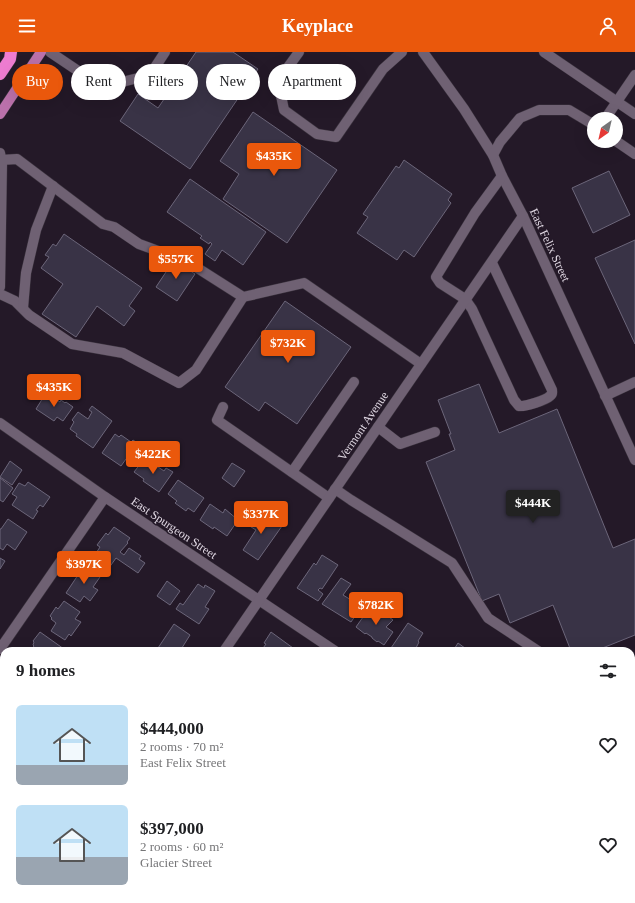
<!DOCTYPE html>
<meta charset="utf-8">
<style>
:root{--surface:#fff;--page:#f2f2f2;--text:#202124;--muted:#757577;--accent:#ea580c}
body{margin:0;font-family:Georgia,serif;background:var(--page);color:var(--text);height:100vh;display:flex;flex-direction:column;font-size:15px;white-space:nowrap}
*{box-sizing:border-box;margin:0}
p{font-size:13px;color:var(--muted)}
.icon{flex:none;width:22px;height:22px;fill:none;stroke:currentColor;stroke-width:2;stroke-linecap:round;stroke-linejoin:round}
.map{position:relative;flex:1;overflow:hidden}
.details{position:absolute;left:0px;top:595px;width:635px;height:256px;display:flex;flex-direction:column;background:var(--surface);border-radius:12px 12px 0 0;box-shadow:0 4px 16px #0002}
.details>*{flex:none}
.top-card{position:absolute;left:12px;top:12px;width:400px;height:36px;display:flex;gap:8px}
.needle{width:26px;rotate:214deg}
.tools{position:absolute;left:587px;top:60px;display:grid;gap:8px}
.tools a{display:grid;place-items:center;width:36px;height:36px;border-radius:50%;background:var(--surface);box-shadow:0 4px 16px #0002;font-size:20px}
.price{position:absolute;translate:-50% -34px;padding:0 9px;border-radius:4px;background:var(--accent);color:#fff;font-size:13px;line-height:26px;filter:drop-shadow(0 1px 2px #0008)}
.price::after{content:'';position:absolute;left:50%;top:24px;width:12px;height:9px;margin-left:-6px;background:inherit;clip-path:polygon(0 0,100% 0,50% 100%)}
.price.selected{background:#222;color:#fff}
ul{padding:0;list-style:none}
li{display:flex;align-items:center;gap:12px;height:100px;padding:0 16px}
li span{display:grid;place-items:center;flex:none;width:112px;height:80px;border-radius:6px;color:#555}
li>.icon{margin-inline-start:auto}
span .icon{width:48px;height:48px;fill:#fffc;stroke-width:1}
li b{font-size:17px}
h2{display:flex;justify-content:space-between;align-items:center;height:48px;padding:0 16px;font-size:17px}
.tag{padding:0 14px;border-radius:18px;background:var(--surface);box-shadow:0 4px 16px #0002;font-size:14px;line-height:36px}
.tag.selected{background:var(--accent);color:#fff}
header{display:flex;justify-content:space-between;align-items:center;height:52px;padding:0 16px;background:var(--accent);color:#fff;font-size:18px;font-weight:600}
.map>svg:first-child{display:block}
.building{fill:#393346;stroke:#6c667a}
.lines{fill:none;stroke-linecap:round;stroke-linejoin:round}
.minor-casing{stroke:#3b333e;stroke-width:11}
.major-casing{stroke:#3b333e;stroke-width:11}
.highway-casing{stroke:#3b333e;stroke-width:13}
.minor{stroke:#6f6173;stroke-width:10}
.major{stroke:#bb71ab;stroke-width:10}
.highway{stroke:#ed7cd0;stroke-width:12}
.labels{text-anchor:middle;stroke-width:3;stroke-linejoin:round;paint-order:stroke}
.street-label{font-size:12px;fill:#e0d8e3;stroke:#241928}
</style>
<header><svg class="icon" aria-label="menu" viewBox="0 0 24 24"><path d="M4 6h16M4 12h16M4 18h16"/></svg>Keyplace<svg class="icon" aria-label="person" viewBox="0 0 24 24"><circle cx="12" cy="8" r="4"/><path d="M4 21q1-7 8-7t8 7"/></svg></header>
<div class="map">
<svg width="635" height="851" viewBox="0 0 635 851">
<rect width="100%" height="100%" fill="#241928"/>
<g class="building">
<polygon points="196,0 233,0 258,17 190,117 120,69 138,42 158,56"/>
<polygon points="253,60 337,118 287,191 223,147 239,122 220,109"/>
<polygon points="404,108 452,142 448,148 451,151 414,205 404,198 397,208 357,181 368,165 363,162 396,114 399,116"/>
<polygon points="609,119 630,163 593,181 572,136"/>
<polygon points="190,127 266,180 243,213 222,198 215,209 205,202 212,192 210,190 209,192 200,186 202,184 167,160"/>
<polygon points="64,182 142,236 129,254 135,259 124,274 97,254 76,285 42,262 63,232 41,216 49,205 45,203 53,192 56,194"/>
<polygon points="635,188 635,292 595,206"/>
<polygon points="174,208 195,222 177,249 156,235"/>
<polygon points="285,249 351,295 297,372 265,350 259,359 225,335"/>
<polygon points="479,332 499,381 557,357 613,496 635,487 635,583 595,599 571,599 553,553 510,571 499,542 482,549 426,410 455,398 449,382 451,382 438,348"/>
<polygon points="46,341 60,350 61,348 65,351 66,350 73,355 63,369 57,365 54,369 36,357"/>
<polygon points="92,354 112,369 93,396 76,384 77,382 70,377 74,370 72,368 78,360 88,367 92,360 89,358"/>
<polygon points="115,382 119,385 121,383 131,390 133,388 140,393 128,408 126,407 121,414 102,401"/>
<polygon points="145,406 164,419 166,416 173,420 159,440 143,429 144,427 134,420"/>
<polygon points="10,409 22,418 12,433 0,425"/>
<polygon points="232,411 245,419 234,435 222,426"/>
<polygon points="0,426 13,436 3,450 0,448"/>
<polygon points="178,428 204,446 194,460 188,456 186,459 175,451 177,449 168,442"/>
<polygon points="28,430 50,445 43,455 40,453 36,458 38,459 33,467 12,453 17,445 12,442 19,431 25,434"/>
<polygon points="210,452 223,461 225,457 238,468 227,484 214,475 213,477 200,468"/>
<polygon points="256,461 264,466 266,463 282,474 258,508 243,498 256,478 248,473"/>
<polygon points="8,467 27,480 15,498 7,492 3,498 0,496 0,477 1,477"/>
<polygon points="114,475 130,486 127,490 128,491 120,500 124,503 129,496 141,504 139,507 145,511 138,521 116,506 106,520 91,509 100,495 97,493 106,481 108,483"/>
<polygon points="322,503 338,513 322,537 320,536 318,538 323,542 318,549 297,536 314,511 316,513"/>
<polygon points="0,506 5,509 0,517"/>
<polygon points="84,514 100,525 93,535 98,538 90,549 84,544 80,550 66,541"/>
<polygon points="341,526 351,532 343,543 356,551 354,553 360,557 351,570 322,552"/>
<polygon points="167,529 180,539 170,553 157,544"/>
<polygon points="198,532 204,536 205,533 215,539 205,555 209,557 199,572 176,557 180,551 183,553"/>
<polygon points="64,549 80,560 75,567 81,570 71,584 69,582 65,588 51,579 56,571 51,567 52,566 50,564 56,555 58,557"/>
<polygon points="378,557 393,568 386,575 393,580 384,593 378,589 377,590 372,586 372,585 366,581 365,582 356,575 368,558 374,562"/>
<polygon points="408,571 423,581 418,589 419,590 416,596 421,599 394,599 391,596"/>
<polygon points="174,572 190,583 180,599 156,599"/>
<polygon points="40,580 64,597 62,599 30,599 34,594 33,593 34,590 33,589"/>
<polygon points="271,580 293,596 291,599 261,599 266,592 264,591"/>
<polygon points="458,591 469,599 453,599"/>
<polygon points="0,649 4,652 4,678 0,675"/>
<polygon points="4,719 4,738 0,735 0,720 2,722"/>
<polygon points="634,739 635,740 635,764 632,762 631,763 631,740 633,741"/>
<polygon points="0,838 4,840 4,847 12,847 10,851 0,851"/>
<polygon points="94,847 126,847 124,851 100,851"/>
<polygon points="326,847 354,847 352,849 355,851 327,851 328,849"/>
<polygon points="411,847 415,847 421,851 408,851"/>
<polygon points="461,847 483,847 481,850 479,849 478,851 470,850 466,851"/>
<polygon points="570,847 574,847 580,851 567,851"/>
<polygon points="597,847 610,847 616,851 594,851"/>
</g>
<g class="lines">
<g class="minor-casing">
<g id="minor">
<polyline points="50,0 102,35 150,23 165,0"/>
<polyline points="299,0 278,29 284,58 317,82 336,85 383,17 402,0"/>
<polyline points="423,0 464,57 493,103 502,124 523,164 635,408"/>
<polyline points="544,0 635,62"/>
<polyline points="605,67 635,23"/>
<polyline points="616,89 635,102"/>
<polyline points="0,101 2,111 0,235"/>
<polyline points="493,103 500,90 520,66 539,58 569,58 594,73"/>
<polyline points="1,108 17,107 103,172 114,175 139,192 188,210 243,245 304,231 421,312"/>
<path d="M492 211 552 338C552 341 553 342 550 344 546 348 525 355 519 354L514 348 472 257 465 247 440 231 436 225 475 161 502 124"/>
<polyline points="0,242 15,249 29,263 72,292 123,301 179,331 196,318 243,245"/>
<polyline points="23,256 26,221 36,178 53,134"/>
<polyline points="605,344 635,330"/>
<polyline points="223,355 217,368 329,446"/>
<polyline points="0,371 105,445 335,599"/>
<polyline points="378,375 400,392 435,380"/>
<polyline points="292,420 354,330"/>
<polyline points="335,437 351,448 452,511 488,566 538,599"/>
<polyline points="0,597 105,445"/>
<polyline points="224,599 523,164"/>
<polyline points="631,660 635,662"/>
<polyline points="631,706 635,700"/>
<polyline points="631,800 635,803"/>
<polyline points="52,851 55,847"/>
<polyline points="292,851 295,847"/>
<polyline points="533,851 535,847"/>
</g>
</g>
<g class="major-casing">
<polyline id="major" points="0,62 41,0"/>
</g>
<g class="highway-casing">
<polyline id="highway" points="0,22 10,7 11,0"/>
</g>
<use href="#minor" class="minor"/>
<use href="#major" class="major"/>
<use href="#highway" class="highway"/>
</g>
<g class="labels">
<g class="street-label">
<text transform="translate(550 193) rotate(65)" y="4">East Felix Street</text>
<text transform="translate(363 374) rotate(-56)" y="4">Vermont Avenue</text>
<text transform="translate(174 476) rotate(34)" y="4">East Spurgeon Street</text>
</g>
</g>
</svg>
<div class="tools">
<a><svg class="needle" viewBox="-14 -14 28 28"><path d="M0-13l5 13h-10z" fill="#e53935"/><path d="M0 13l5-13h-10z" fill="#757577"/></svg></a>
</div>
<b class="price" style="left:274px;top:125px">$435K</b>
<b class="price" style="left:176px;top:228px">$557K</b>
<b class="price" style="left:288px;top:312px">$732K</b>
<b class="price" style="left:54px;top:356px">$435K</b>
<b class="price" style="left:153px;top:423px">$422K</b>
<b class="price selected" style="left:533px;top:472px">$444K</b>
<b class="price" style="left:261px;top:483px">$337K</b>
<b class="price" style="left:84px;top:533px">$397K</b>
<b class="price" style="left:376px;top:574px">$782K</b>
<div class="top-card">
<a class="tag selected">Buy</a>
<a class="tag">Rent</a>
<a class="tag">Filters</a>
<a class="tag">New</a>
<a class="tag">Apartment</a>
</div>
<section class="details">
<h2>9 homes<svg class="icon" aria-label="filters" viewBox="0 0 24 24"><path d="M4 7h16M4 17h16"/><circle cx="9" cy="7" r="2"/><circle cx="15" cy="17" r="2"/></svg></h2>
<ul>
<li><span style="background:linear-gradient(#bfe0f5 75%,#9aa5b1 0)"><svg class="icon" aria-label="home" viewBox="0 0 24 24"><path d="M3 11l9-7 9 7M6 9v11h12V9"/></svg></span><div><b>$444,000</b><p>2 rooms · 70 m²</p><p>East Felix Street</p></div><svg class="icon" aria-label="heart" viewBox="0 0 24 24"><path d="M12 20l-8-8c-3-5 5-10 8-4 3-6 11-1 8 4z"/></svg></li>
<li><span style="background:linear-gradient(#bfe0f5 65%,#9aa5b1 0)"><svg class="icon" aria-label="home" viewBox="0 0 24 24"><path d="M3 11l9-7 9 7M6 9v11h12V9"/></svg></span><div><b>$397,000</b><p>2 rooms · 60 m²</p><p>Glacier Street</p></div><svg class="icon" aria-label="heart" viewBox="0 0 24 24"><path d="M12 20l-8-8c-3-5 5-10 8-4 3-6 11-1 8 4z"/></svg></li>
</ul>
</section>
</div>
